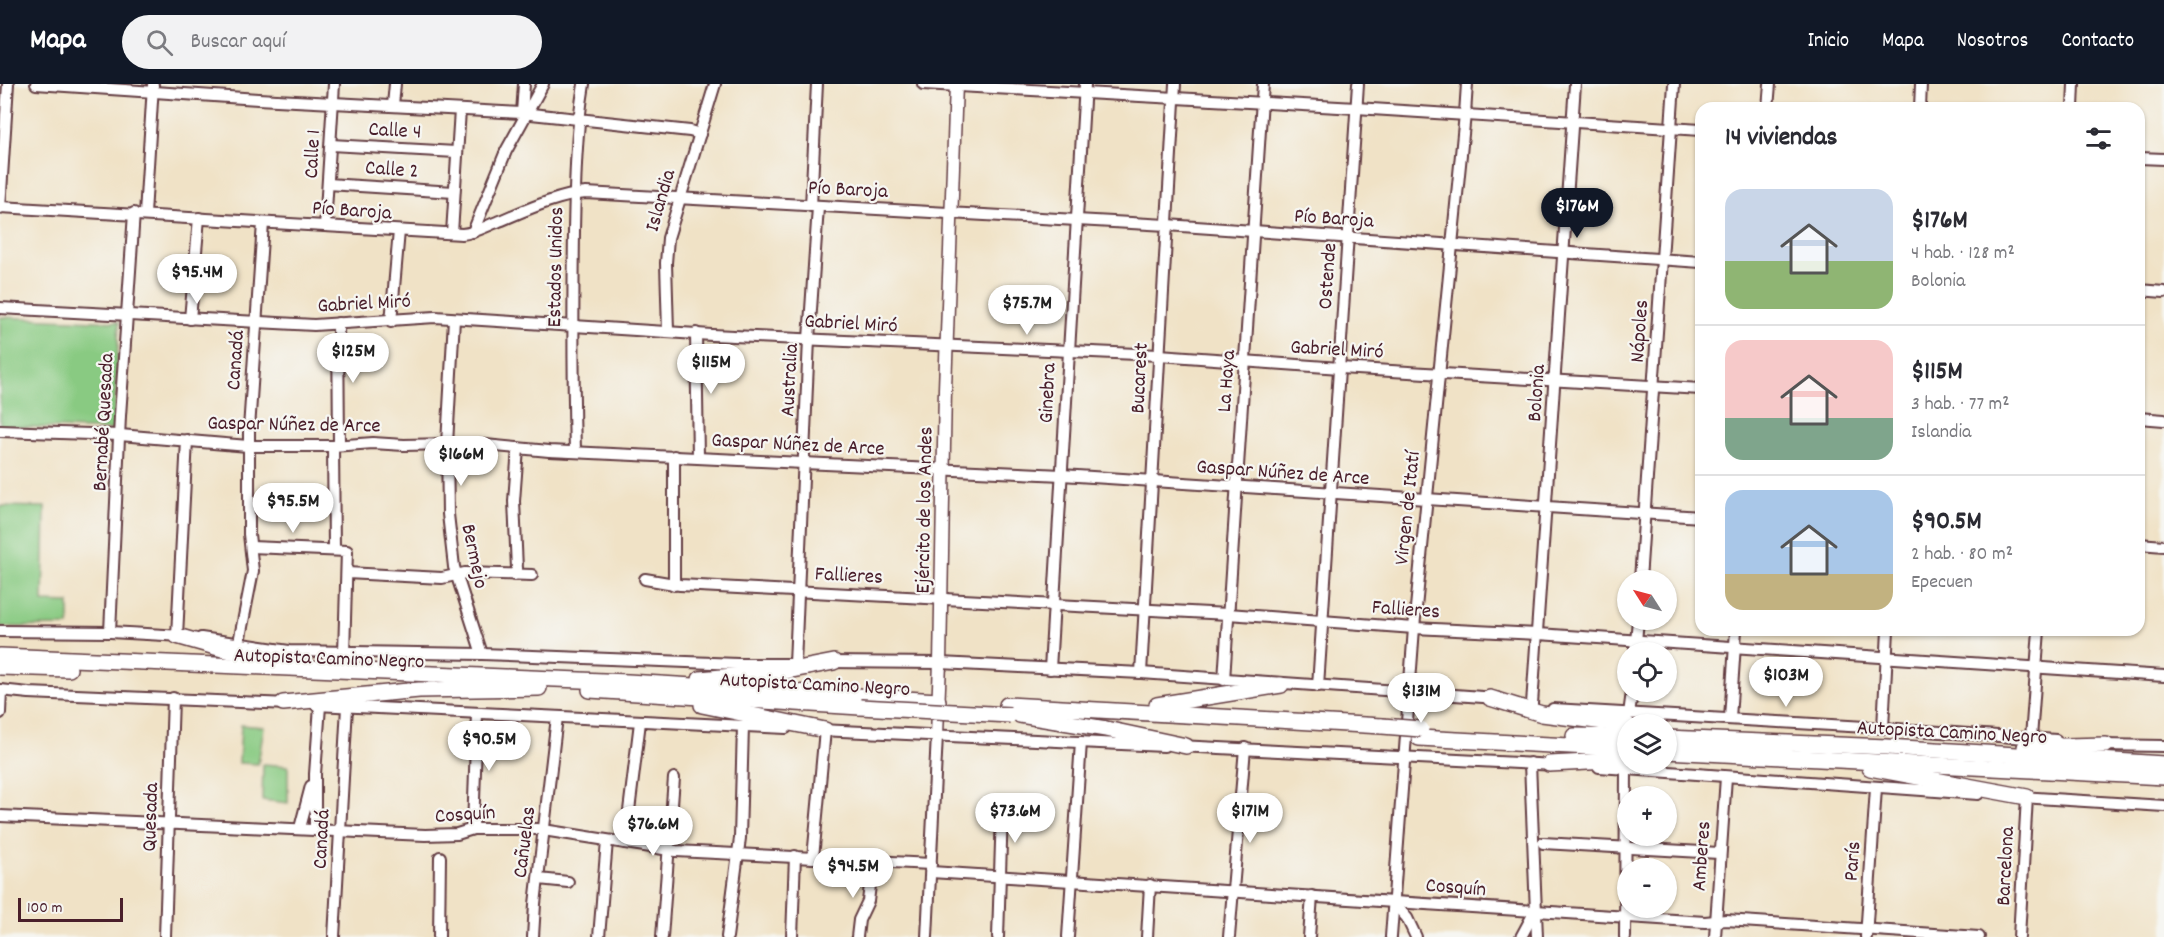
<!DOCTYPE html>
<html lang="es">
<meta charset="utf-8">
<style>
:root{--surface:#fff;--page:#f2f2f3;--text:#2b2b33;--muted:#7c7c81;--line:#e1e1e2;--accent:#111827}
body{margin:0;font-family:Dekko,sans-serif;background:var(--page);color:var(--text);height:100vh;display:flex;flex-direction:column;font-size:22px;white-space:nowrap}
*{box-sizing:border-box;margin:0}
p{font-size:20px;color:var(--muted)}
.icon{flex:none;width:33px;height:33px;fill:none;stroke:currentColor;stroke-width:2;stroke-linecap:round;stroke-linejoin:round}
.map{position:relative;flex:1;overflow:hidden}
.drawer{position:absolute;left:1695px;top:18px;width:450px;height:534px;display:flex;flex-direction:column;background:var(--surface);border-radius:18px;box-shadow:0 2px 4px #0004}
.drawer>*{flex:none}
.needle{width:39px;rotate:306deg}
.fabs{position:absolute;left:1617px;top:486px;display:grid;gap:12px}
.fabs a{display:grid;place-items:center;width:60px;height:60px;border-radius:50%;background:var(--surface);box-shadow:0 2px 4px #0004;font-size:30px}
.scale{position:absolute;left:18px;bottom:15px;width:105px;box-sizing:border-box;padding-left:6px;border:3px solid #4a1f2b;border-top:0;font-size:16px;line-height:21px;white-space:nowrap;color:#4a1f2b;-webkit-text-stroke:4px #f6f6f2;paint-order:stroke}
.price{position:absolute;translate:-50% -51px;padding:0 14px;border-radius:21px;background:#fff;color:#222;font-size:20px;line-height:39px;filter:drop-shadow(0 2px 3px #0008)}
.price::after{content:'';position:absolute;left:50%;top:36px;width:18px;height:14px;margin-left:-9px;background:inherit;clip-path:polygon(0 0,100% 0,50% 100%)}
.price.on{background:var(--accent);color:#fff}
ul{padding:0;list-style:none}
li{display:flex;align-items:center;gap:18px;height:150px;padding:0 30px}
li+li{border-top:2px solid var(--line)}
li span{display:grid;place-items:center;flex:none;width:168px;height:120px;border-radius:18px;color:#555}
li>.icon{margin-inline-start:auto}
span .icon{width:72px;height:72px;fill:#fffc;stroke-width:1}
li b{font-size:26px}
h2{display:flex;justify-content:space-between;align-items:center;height:72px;padding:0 30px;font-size:26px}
header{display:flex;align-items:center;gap:36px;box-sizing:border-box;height:84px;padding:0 30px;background:var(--accent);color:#fff}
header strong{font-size:28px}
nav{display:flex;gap:33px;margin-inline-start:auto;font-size:21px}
.search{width:420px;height:54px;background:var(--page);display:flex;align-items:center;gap:15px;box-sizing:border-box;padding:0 21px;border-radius:33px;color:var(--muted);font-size:22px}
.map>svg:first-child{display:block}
.park{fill:#89ca82;stroke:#6a7456;stroke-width:1.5}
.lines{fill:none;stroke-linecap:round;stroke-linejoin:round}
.minor-casing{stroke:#633c42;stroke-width:14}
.major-casing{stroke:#633c42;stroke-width:15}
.highway-casing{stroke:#633c42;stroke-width:18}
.minor{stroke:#fff;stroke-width:10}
.major{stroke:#fff;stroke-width:12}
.highway{stroke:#fff;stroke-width:15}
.highway-bridge-casing{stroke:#633c42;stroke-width:18;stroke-linecap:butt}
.highway-bridge{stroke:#fff;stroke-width:15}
.labels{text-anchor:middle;stroke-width:4.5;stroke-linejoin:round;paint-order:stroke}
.street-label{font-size:21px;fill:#4a1f2b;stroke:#f6f6f2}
</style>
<header>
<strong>Mapa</strong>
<div class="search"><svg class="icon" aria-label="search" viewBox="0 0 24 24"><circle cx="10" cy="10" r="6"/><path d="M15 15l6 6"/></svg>Buscar aquí</div>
<nav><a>Inicio</a><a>Mapa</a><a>Nosotros</a><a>Contacto</a></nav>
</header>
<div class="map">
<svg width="2164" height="853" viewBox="0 0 2164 853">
<rect width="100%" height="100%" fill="#f6f6f2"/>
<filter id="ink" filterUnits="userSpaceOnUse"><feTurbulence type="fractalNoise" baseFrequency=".0167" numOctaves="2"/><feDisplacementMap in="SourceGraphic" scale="12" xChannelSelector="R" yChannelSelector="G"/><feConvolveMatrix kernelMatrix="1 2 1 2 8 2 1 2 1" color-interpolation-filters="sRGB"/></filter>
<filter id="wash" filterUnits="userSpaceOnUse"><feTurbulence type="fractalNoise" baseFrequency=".008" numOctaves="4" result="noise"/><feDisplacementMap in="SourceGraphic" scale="24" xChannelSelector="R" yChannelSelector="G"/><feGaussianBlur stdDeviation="1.35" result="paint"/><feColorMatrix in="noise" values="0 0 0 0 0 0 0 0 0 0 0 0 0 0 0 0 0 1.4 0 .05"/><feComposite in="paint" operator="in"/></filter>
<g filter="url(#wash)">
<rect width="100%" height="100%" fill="#f0e2c6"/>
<g class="park">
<polygon points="0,233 119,238 114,346 0,342"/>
<polygon points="0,422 45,423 43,518 69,519 69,542 0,543"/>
<polygon points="241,641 264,643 258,680 239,679"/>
<polygon points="263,680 288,682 288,719 262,716"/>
</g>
</g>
<g filter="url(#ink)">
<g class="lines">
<g class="minor-casing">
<g id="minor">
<polyline points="36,0 258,15 522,29 690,47 700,50"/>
<polyline points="923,0 1356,24 1701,46"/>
<polyline points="393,21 395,0"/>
<polyline points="1768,24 1770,0"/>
<polyline points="1920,24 1921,0"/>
<polyline points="2073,24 2074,0"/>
<polyline points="522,29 524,0"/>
<polyline points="331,61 456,68"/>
<polyline points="2139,74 2164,75"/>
<polyline points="328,100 454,108"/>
<polyline points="811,122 817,0"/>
<path d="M0 123 462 150C475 149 486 142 497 138 524 127 558 111 586 109L1167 141 1701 178"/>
<polyline points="0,124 8,0"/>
<polyline points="145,130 153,1"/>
<polyline points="325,142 334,0"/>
<polyline points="473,148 506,67 543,0"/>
<polyline points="452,149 460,26"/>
<polyline points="2139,206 2164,208"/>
<polyline points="0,224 314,241 435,233 712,251 1159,271 1340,284 1701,305"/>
<polyline points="190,235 199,134"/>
<polyline points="454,235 447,360 448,430 454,483 482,570"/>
<polyline points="391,238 399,147"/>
<polyline points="338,239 339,361"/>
<polyline points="668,247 666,179 668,154 715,0"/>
<polyline points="696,249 698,373"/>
<polyline points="2139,334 2164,336"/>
<polyline points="0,347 120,351 248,362 333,362 373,359 404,361 447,360 485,361 549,367 1062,391 1701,433"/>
<polyline points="333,362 334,465"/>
<path d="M575 367C573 294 573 220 574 147 575 98 576 48 584 0"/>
<polyline points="674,372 674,501"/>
<polyline points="2139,460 2164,462"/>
<polyline points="251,463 347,467 344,569"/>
<polyline points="347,489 442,494 465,489 532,491"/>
<polyline points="514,491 517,485 514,417 518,364"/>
<polyline points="645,495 680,501 1228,530 1414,544 1538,550 2164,592"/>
<polyline points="1640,496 1674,0"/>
<polyline points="0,547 110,548 183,552"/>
<polyline points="110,548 120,332 134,129"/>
<polyline points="177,552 187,356"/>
<polyline points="201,554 289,567 482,570 738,580 796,580"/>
<polyline points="239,558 253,487 249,450 249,345 263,139"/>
<polyline points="1635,568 1638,536"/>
<polyline points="827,578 940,579 1141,589 1497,614"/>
<polyline points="795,580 809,255 818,123"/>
<polyline points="1050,585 1085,0"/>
<polyline points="1141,589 1175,0"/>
<polyline points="1224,596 1263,0"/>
<polyline points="1318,602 1358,0"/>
<polyline points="0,606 29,609 289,620"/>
<polyline points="1532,620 1575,0"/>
<polyline points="316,621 786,644"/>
<polyline points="1553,625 1883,644 2056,656"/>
<polyline points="0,629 1,606"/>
<polyline points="1629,630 1632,608"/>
<polyline points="1730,634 1736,546"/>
<polyline points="1883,644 1888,546"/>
<polyline points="820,646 1164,662"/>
<polyline points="2031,654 2039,546"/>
<polyline points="2101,661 2164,662"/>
<polyline points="1179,662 1556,681"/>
<polyline points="1530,679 1537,853"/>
<polyline points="1599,683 1978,710"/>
<polyline points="2021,713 2164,722"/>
<polyline points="0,732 425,751 457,750 473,745 537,745 676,767 931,780"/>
<polyline points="300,744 311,702"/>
<polyline points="315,745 315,690 320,622"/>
<polyline points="473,745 477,629"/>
<polyline points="625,759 640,638"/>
<polyline points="1543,759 1719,769"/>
<polyline points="813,774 825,646"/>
<polyline points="931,788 1705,838 1726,836 1979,853"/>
<polyline points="539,795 568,798"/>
<polyline points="1393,818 1407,834 1416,853"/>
<polyline points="165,853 173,614"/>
<polyline points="334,853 347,623"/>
<polyline points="439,853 440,773"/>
<polyline points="533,853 535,820 557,633"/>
<polyline points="599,853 607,757"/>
<polyline points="662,853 674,694"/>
<polyline points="727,853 740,754 743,642"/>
<polyline points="792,853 795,772"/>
<polyline points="857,853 859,836 868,817 873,778"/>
<polyline points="927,853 937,651"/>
<polyline points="998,853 1002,727"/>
<polyline points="1068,853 1081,658"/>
<polyline points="1147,853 1150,801"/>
<polyline points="1229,853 1245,664"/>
<polyline points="1309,853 1312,812"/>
<polyline points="1391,853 1414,544 1465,30 1467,0"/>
<polyline points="1521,853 1535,827"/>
<polyline points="1625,853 1626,685"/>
<polyline points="1715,853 1726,693"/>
<polyline points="1866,853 1876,704"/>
<polyline points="2019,853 2027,713"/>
</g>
</g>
<g class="major-casing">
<polyline id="major" points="937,651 940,579 945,305 956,0"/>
</g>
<g class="highway-casing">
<g id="highway">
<polyline points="177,552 226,566 268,574"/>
<polyline points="0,572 628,598 938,617"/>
<polyline points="0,583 69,585"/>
<polyline points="700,595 787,587 834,578"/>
<polyline points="590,606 860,623"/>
<polyline points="1490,614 1542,630 1628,641"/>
<polyline points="283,619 419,606 539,604"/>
<polyline points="702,621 825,646"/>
<polyline points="1007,621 1382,642"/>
<polyline points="1157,621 1281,601"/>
<polyline points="1020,631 1106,645 1186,662"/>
<polyline points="1574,652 1628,653"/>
<polyline points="1419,654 1628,665"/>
<polyline points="1666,654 1887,663 2164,680"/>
<polyline points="2025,663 2106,661"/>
<polyline points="1666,667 2164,693"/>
<polyline points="1549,680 1628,676"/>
<polyline points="1870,684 2027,713"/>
</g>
</g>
<use href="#minor" class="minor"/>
<use href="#major" class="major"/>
<use href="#highway" class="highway"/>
<g class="highway-bridge-casing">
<g id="highway-bridge">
<polyline points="860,623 1010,631"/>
<polyline points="1382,642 1421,645"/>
</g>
</g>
<use href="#highway-bridge" class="highway-bridge"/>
</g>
</g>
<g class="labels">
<g class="street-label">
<text transform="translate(395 45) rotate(3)" y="7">Calle 4</text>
<text transform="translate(311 70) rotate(-87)" y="7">Calle 1</text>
<text transform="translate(392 84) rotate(4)" y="7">Calle 2</text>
<text transform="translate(848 104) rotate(3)" y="7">Pío Baroja</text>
<text transform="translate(659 116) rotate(-74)" y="7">Islandia</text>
<text transform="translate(352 125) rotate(4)" y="7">Pío Baroja</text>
<text transform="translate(1334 133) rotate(4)" y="7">Pío Baroja</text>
<text transform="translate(554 183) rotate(-89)" y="7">Estados Unidos</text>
<text transform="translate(1326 192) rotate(-86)" y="7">Ostende</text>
<text transform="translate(364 218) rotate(-3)" y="7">Gabriel Miró</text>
<text transform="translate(851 238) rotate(3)" y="7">Gabriel Miró</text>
<text transform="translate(1638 247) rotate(-86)" y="7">Nápoles</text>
<text transform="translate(1337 264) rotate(3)" y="7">Gabriel Miró</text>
<text transform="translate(234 276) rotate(-86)" y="7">Canadá</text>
<text transform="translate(1138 294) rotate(-87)" y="7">Bucarest</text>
<text transform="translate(788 296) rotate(-87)" y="7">Australia</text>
<text transform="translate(1225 297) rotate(-86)" y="7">La Haya</text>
<text transform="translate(1046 309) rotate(-87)" y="7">Ginebra</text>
<text transform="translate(1535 309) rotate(-86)" y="7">Bolonia</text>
<text transform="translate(102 338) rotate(-87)" y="7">Bernabé Quesada</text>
<text transform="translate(294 339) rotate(1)" y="7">Gaspar Núñez de Arce</text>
<text transform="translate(798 359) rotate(3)" y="7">Gaspar Núñez de Arce</text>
<text transform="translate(1283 387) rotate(4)" y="7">Gaspar Núñez de Arce</text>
<text transform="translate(1406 424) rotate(-84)" y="7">Virgen de Itatí</text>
<text transform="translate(923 426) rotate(-89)" y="7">Ejército de los Andes</text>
<text transform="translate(476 472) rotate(78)" y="7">Bermejo</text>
<text transform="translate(849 490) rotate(3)" y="7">Fallieres</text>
<text transform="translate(1406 524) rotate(4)" y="7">Fallieres</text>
<text transform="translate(329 573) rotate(2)" y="7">Autopista Camino Negro</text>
<text transform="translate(815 599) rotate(3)" y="7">Autopista Camino Negro</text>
<text transform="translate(1952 647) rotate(3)" y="7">Autopista Camino Negro</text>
<text transform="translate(465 729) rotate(-4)" y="7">Cosquín</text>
<text transform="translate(149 733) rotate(-88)" y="7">Quesada</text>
<text transform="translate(320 755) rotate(-87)" y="7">Canadá</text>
<text transform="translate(523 758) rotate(-83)" y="7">Cañuelas</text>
<text transform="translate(1700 772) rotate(-86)" y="7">Amberes</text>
<text transform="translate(1851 777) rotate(-86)" y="7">París</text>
<text transform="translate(2004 782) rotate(-87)" y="7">Barcelona</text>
<text transform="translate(1456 802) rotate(4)" y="7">Cosquín</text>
</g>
</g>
</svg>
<div class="fabs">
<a><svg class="needle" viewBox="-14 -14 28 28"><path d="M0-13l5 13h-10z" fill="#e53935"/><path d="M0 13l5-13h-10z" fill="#7c7c81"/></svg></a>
<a><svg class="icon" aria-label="locate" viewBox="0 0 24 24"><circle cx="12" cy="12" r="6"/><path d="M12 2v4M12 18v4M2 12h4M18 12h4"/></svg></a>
<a><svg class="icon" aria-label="layers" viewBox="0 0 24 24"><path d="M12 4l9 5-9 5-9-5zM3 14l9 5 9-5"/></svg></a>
<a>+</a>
<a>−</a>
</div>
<div class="scale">100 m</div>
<b class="price on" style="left:1577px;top:155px">$176M</b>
<b class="price" style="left:197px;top:221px">$95.4M</b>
<b class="price" style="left:1027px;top:252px">$75.7M</b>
<b class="price" style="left:353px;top:300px">$125M</b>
<b class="price" style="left:711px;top:311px">$115M</b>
<b class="price" style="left:461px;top:403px">$166M</b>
<b class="price" style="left:293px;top:450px">$95.5M</b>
<b class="price" style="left:1786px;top:624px">$103M</b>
<b class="price" style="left:1421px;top:640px">$131M</b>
<b class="price" style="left:489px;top:688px">$90.5M</b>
<b class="price" style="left:1015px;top:760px">$73.6M</b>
<b class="price" style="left:1250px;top:760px">$171M</b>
<b class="price" style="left:653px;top:773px">$76.6M</b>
<b class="price" style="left:853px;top:815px">$94.5M</b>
<section class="drawer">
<h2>14 viviendas<svg class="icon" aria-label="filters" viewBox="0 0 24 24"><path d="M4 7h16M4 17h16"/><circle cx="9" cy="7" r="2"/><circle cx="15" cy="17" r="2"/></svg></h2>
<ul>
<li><span style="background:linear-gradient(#c9d6e8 60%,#8fb573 0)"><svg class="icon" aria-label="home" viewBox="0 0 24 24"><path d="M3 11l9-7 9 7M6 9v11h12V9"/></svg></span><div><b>$176M</b><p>4 hab. · 128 m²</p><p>Bolonia</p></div></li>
<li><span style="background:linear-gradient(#f6c9c9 65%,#7fa58c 0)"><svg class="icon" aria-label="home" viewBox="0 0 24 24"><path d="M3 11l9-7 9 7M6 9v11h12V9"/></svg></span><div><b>$115M</b><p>3 hab. · 77 m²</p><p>Islandia</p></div></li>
<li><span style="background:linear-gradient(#a9c7e8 70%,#c2b280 0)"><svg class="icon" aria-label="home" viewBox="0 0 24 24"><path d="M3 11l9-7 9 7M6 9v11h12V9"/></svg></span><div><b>$90.5M</b><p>2 hab. · 80 m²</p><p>Epecuen</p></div></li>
</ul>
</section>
</div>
